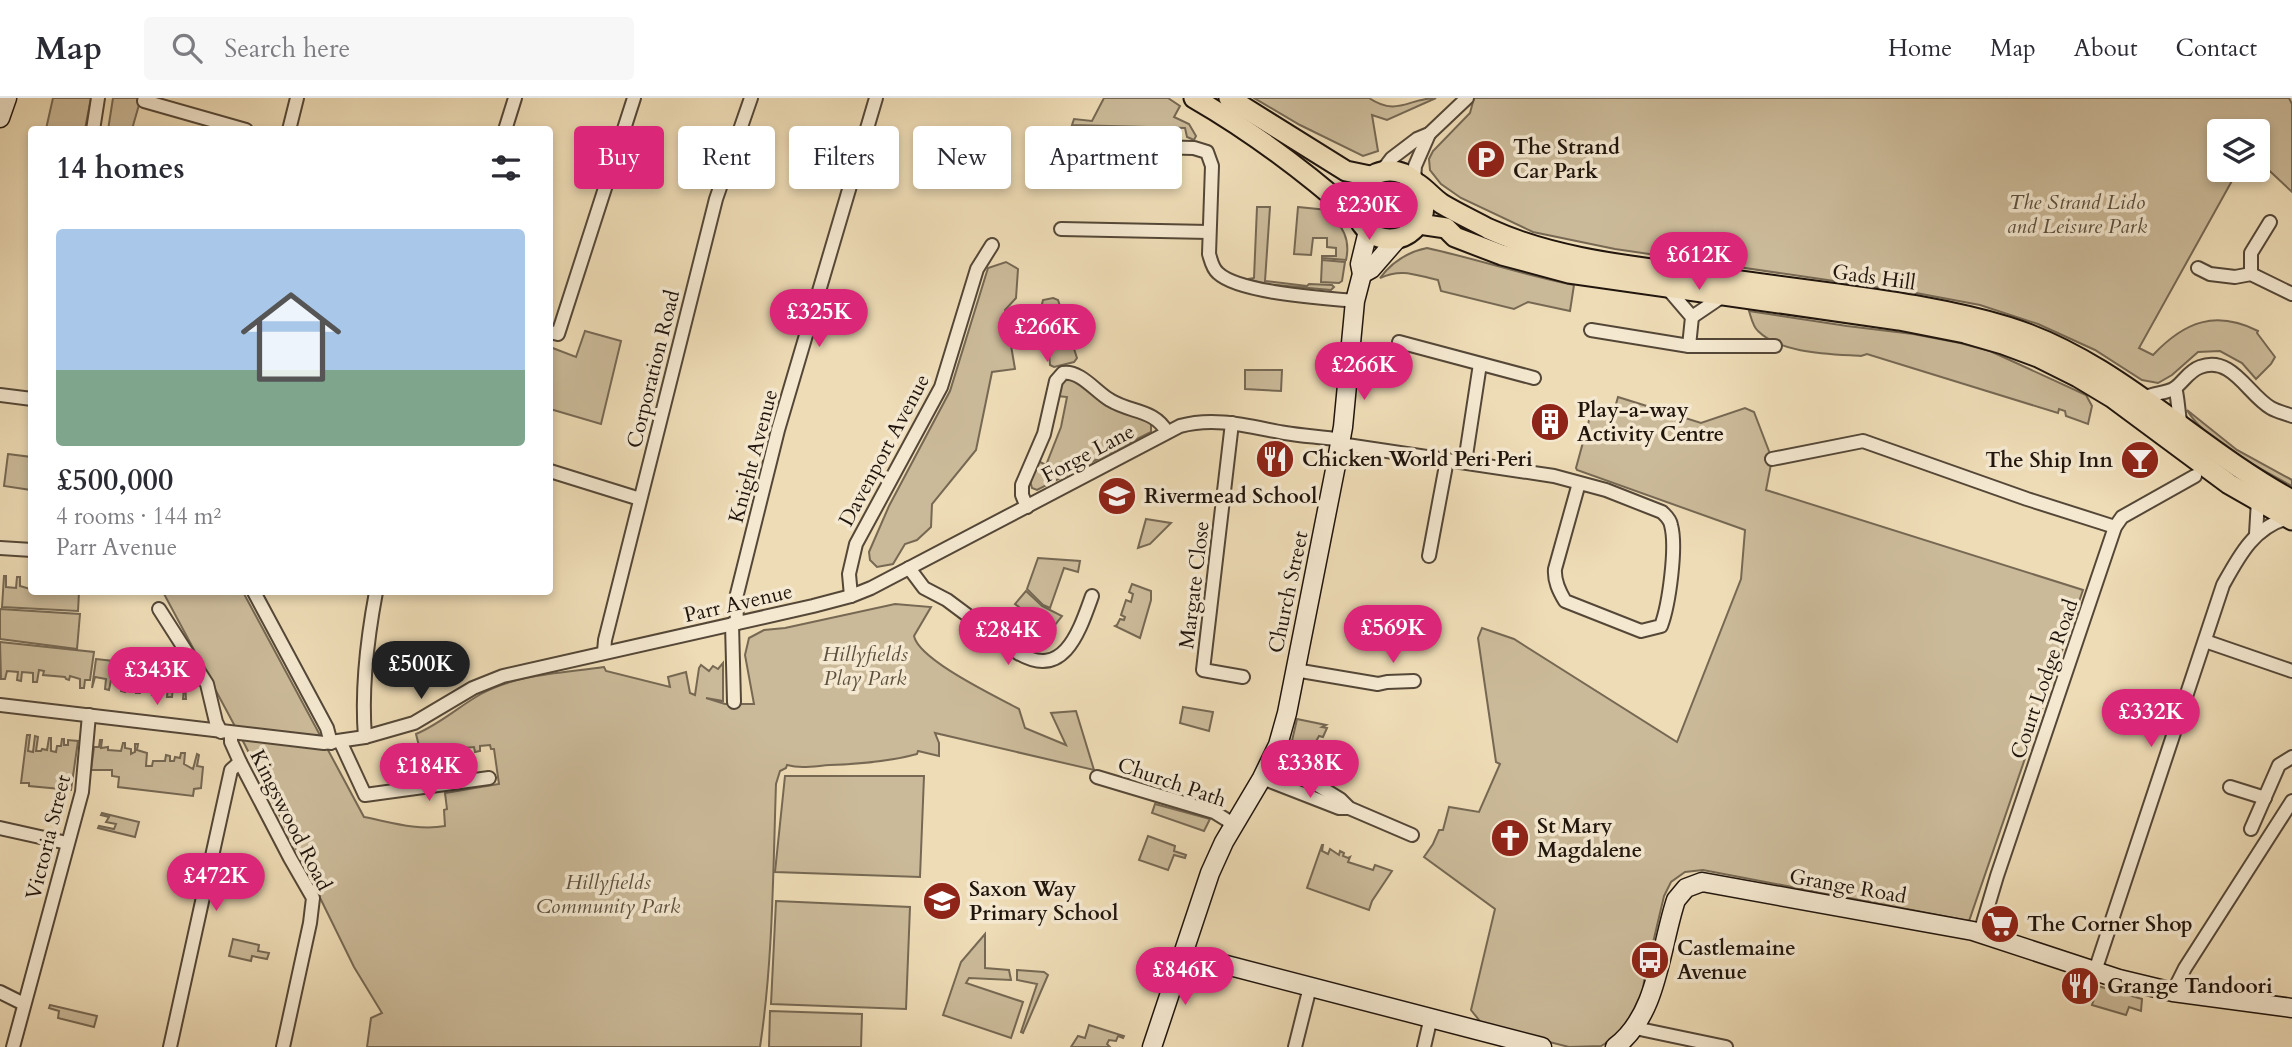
<!DOCTYPE html>
<meta charset="utf-8">
<style>
:root{--surface:#fff;--page:#f7f7f7;--text:#2b2b33;--muted:#7c7c81;--line:#e1e1e2;--accent:#db2777}
body{margin:0;font-family:Cardo,serif;background:var(--page);color:var(--text);height:100vh;display:flex;flex-direction:column;font-size:26px;white-space:nowrap}
*{box-sizing:border-box;margin:0}
p{font-size:23px;color:var(--muted)}
.icon{flex:none;width:38px;height:38px;fill:none;stroke:currentColor;stroke-width:2;stroke-linecap:round;stroke-linejoin:round}
.map{position:relative;flex:1;overflow:hidden}
.sheet{position:absolute;left:28px;top:28px;width:525px;height:469px;display:flex;flex-direction:column;background:var(--surface);border-radius:7px;box-shadow:0 4px 10px #0003}
.sheet>*{flex:none}
.banner{position:absolute;left:574px;top:28px;width:665px;height:63px;display:flex;gap:14px}
.buttons{position:absolute;left:2207px;top:21px;display:grid;gap:14px}
.buttons a{display:grid;place-items:center;width:63px;height:63px;border-radius:7px;background:var(--surface);box-shadow:0 4px 10px #0003;font-size:35px}
.price{position:absolute;translate:-50% -60px;padding:0 16px;border-radius:24px;background:var(--accent);color:#fff;font-size:23px;line-height:46px;filter:drop-shadow(0 2px 4px #0008)}
.price::after{content:'';position:absolute;left:50%;top:42px;width:21px;height:16px;margin-left:-10px;background:inherit;clip-path:polygon(0 0,100% 0,50% 100%)}
.price.selected{background:#222;color:#fff}
ul{padding:0;list-style:none}
li{display:grid;align-content:center;gap:14px;height:371px;padding:0 28px}
li+li{border-top:2px solid var(--line)}
li span{display:grid;place-items:center;height:217px;border-radius:7px;color:#555}
li>.icon{margin-inline-start:auto}
span .icon{width:126px;height:126px;fill:#fffc;stroke-width:1}
li b{font-size:30px}
h2{display:flex;justify-content:space-between;align-items:center;height:84px;padding:0 28px;font-size:30px}
.chip{padding:0 24px;border-radius:7px;background:var(--surface);box-shadow:0 4px 10px #0003;font-size:24px;line-height:63px}
.chip.selected{background:var(--accent);color:#fff}
header{display:flex;align-items:center;gap:42px;box-sizing:border-box;height:98px;padding:0 35px;background:var(--surface);border-bottom:2px solid var(--line)}
header strong{font-size:33px}
nav{display:flex;gap:38px;margin-inline-start:auto;font-size:24px}
.search{width:490px;height:63px;background:var(--page);display:flex;align-items:center;gap:18px;box-sizing:border-box;padding:0 24px;border-radius:7px;color:var(--muted);font-size:26px}
.map>svg:first-child{display:block}
.green{fill:#cbba99;stroke:#766853;stroke-width:2}
.lines{fill:none;stroke-linecap:round;stroke-linejoin:round}
.street-casing{stroke:#544737;stroke-width:16}
.secondary-casing{stroke:#20150d;stroke-width:21}
.primary-casing{stroke:#20150d;stroke-width:23}
.street{stroke:#f4e8d0;stroke-width:12}
.secondary{stroke:#f4e8d0;stroke-width:18}
.primary{stroke:#eedcb6;stroke-width:19}
.labels{text-anchor:middle;stroke-width:7;stroke-linejoin:round;paint-order:stroke}
.poi-label{font-size:21px;font-weight:bold;fill:#20150d;stroke:#f4e8d0;text-anchor:start}
.park-label{font-size:21px;font-style:italic;fill:#5c4f3e;stroke:#f4e8d0}
.street-label{font-size:21px;fill:#20150d;stroke:#f4e8d0}
</style>
<header>
<strong>Map</strong>
<div class="search"><svg class="icon" aria-label="search" viewBox="0 0 24 24"><circle cx="10" cy="10" r="6"/><path d="M15 15l6 6"/></svg>Search here</div>
<nav><a>Home</a><a>Map</a><a>About</a><a>Contact</a></nav>
</header>
<div class="map">
<svg width="2292" height="949" viewBox="0 0 2292 949">
<rect width="100%" height="100%" fill="#eedcb6"/>
<filter id="stains"><feTurbulence type="fractalNoise" baseFrequency=".00286" numOctaves="4"/><feColorMatrix values="0 0 0 0 .2 0 0 0 0 .09 0 0 0 0 .02 0 0 0 .5 -.17"/></filter>
<radialGradient id="worn" r=".72"><stop offset=".6" stop-color="#630" stop-opacity="0"/><stop offset="1" stop-color="#630" stop-opacity=".3"/></radialGradient>
<g class="green">
<polygon points="53,0 91,0 85,31 46,31"/>
<polygon points="113,0 141,0 132,31 108,32"/>
<polygon points="1104,0 1168,0 1180,8 1174,19 1189,26 1196,38 1194,42 1187,39 1185,30 1072,27 1074,21 1092,23"/>
<path d="M1254 0H1369C1397 19 1409 0 1436 0L1387 22 1372 17 1378 53 1363 58 1300 27Z"/>
<path d="M1474 0H2289L2292 6V94L2258 62V33H2219V72H2238L2139 250 2153 257C2185 223 2216 212 2258 233L2257 235 2275 259 2271 266 2256 281 2242 265 2220 253 2198 254 2172 277 2158 285 2142 282 2095 252 2038 226 1980 207 1916 195 1615 151 1533 134 1461 100 1441 86 1430 72 1429 61 1433 53 1470 15Z"/>
<circle cx="1389" cy="106" r="23"/>
<polygon points="1257,109 1270,109 1265,183 1307,188 1309,186 1332,187 1334,189 1331,192 1265,186 1248,181 1254,180"/>
<path d="M1298 109 1328 112C1342 129 1351 140 1346 162L1322 160V158H1336V150L1327 149V140H1313L1311 157 1294 156Z"/>
<path d="M1427 150C1477 161 1524 177 1574 187L1570 213 1528 204 1514 211 1441 193 1438 182C1415 177 1402 170 1380 180 1392 164 1407 154 1427 150Z"/>
<polygon points="1322,162 1345,164 1342,183 1339,185 1321,184"/>
<polygon points="1006,164 1018,171 1016,200 1005,212 1015,271 992,274 976,352 932,406 931,429 917,442 905,446 893,466 877,469 870,462 869,454 889,408 950,293 988,170"/>
<polygon points="1053,200 1058,202 1077,260 1074,264 1054,269 1050,267 1048,240 1042,206 1043,202"/>
<path d="M1749 213 1847 228 1913 236 1960 245 1990 253 2086 297 2092 308 2088 326 2066 318 2065 313 2059 311 2058 315 1867 256 1861 258C1831 256 1781 256 1758 233 1753 229 1751 219 1749 213Z"/>
<polygon points="585,233 621,243 601,326 550,311 550,249 576,259"/>
<polygon points="1245,272 1282,272 1281,293 1245,291"/>
<polygon points="1068,278 1147,322 1151,326 1151,334 1037,392 1032,390 1030,383 1038,363 1046,367 1061,329 1067,299 1058,298 1060,284"/>
<polygon points="1618,299 1701,325 1745,310 1754,314 1772,361 1766,392 2083,492 1969,823 1703,772 1685,774 1671,784 1664,798 1644,883 1642,902 1616,939 1601,948 1569,949 1483,927 1471,912 1495,811 1424,759 1433,746 1439,732 1443,732 1449,709 1479,714 1500,666 1496,664 1478,540 1482,530 1514,541 1677,644 1741,481 1745,432 1577,372 1576,370 1591,315 1612,320"/>
<path d="M2187 312 2237 352 2292 382V388C2262 372 2204 342 2187 312Z"/>
<polygon points="8,356 31,359 31,392 4,388"/>
<polygon points="1146,421 1171,425 1150,446 1138,450"/>
<polygon points="1038,460 1080,463 1078,474 1064,470 1050,510 1043,507 1027,491"/>
<polygon points="4,478 6,478 6,489 16,490 17,479 20,479 20,488 30,491 31,480 32,494 79,494 78,513 2,509"/>
<polygon points="1132,486 1151,493 1151,502 1140,540 1115,528 1117,527 1120,521 1124,522 1125,519 1121,517 1126,502 1131,504 1133,496 1129,494"/>
<polygon points="1026,493 1042,508 1062,518 1051,532 1037,522 1034,526 1031,524 1034,520 1026,514 1023,517 1017,513 1019,509 1015,506"/>
<path d="M163 494H243L364 719C390 724 418 733 445 728L444 712 447 711 445 695 499 686 494 651H491L490 647 480 648V653L475 654 474 649 464 650V655L459 656 458 650 448 652V657L443 658 442 653 432 655V660L427 661 426 655 421 656 416 636C440 626 458 609 481 596 517 576 564 575 604 569L606 573 670 589 668 579 686 574 690 595 695 597 699 570 701 567 709 573 713 568 718 571 723 565V603L706 600 725 606H754L745 557 749 540 764 532 785 530 895 506 931 509 914 538C919 562 995 598 1019 611L1025 630 1066 647 1051 615 1076 613 1094 672 935 635 939 645V658L918 653 917 656C888 664 860 666 830 667 815 668 801 671 787 667L786 670 780 673 776 686C773 774 773 863 760 949H367L371 920 382 915 354 869 245 647Z"/>
<polygon points="0,511 80,516 77,551 0,541"/>
<polygon points="0,544 94,554 90,582 85,582 84,590 80,590 80,581 70,578 69,582 66,581 65,579 43,577 44,573 39,572 37,584 33,584 33,575 22,574 21,583 17,582 18,574 7,573 5,581 1,581"/>
<polygon points="96,561 184,571 186,601 183,601 184,590 173,589 172,599 167,599 168,588 158,587 156,597 152,597 153,587 142,585 140,595 136,595 137,585 127,583 125,594 121,593 122,583 111,582 109,592 105,591 106,581 95,579 92,590"/>
<polygon points="1183,609 1213,614 1209,633 1180,625"/>
<polygon points="1297,621 1326,627 1322,629 1327,630 1323,639 1319,638 1314,647 1311,646 1303,663 1289,656"/>
<polygon points="27,637 30,637 28,653 33,654 35,638 38,639 36,653 41,653 42,651 47,652 49,640 51,640 51,653 56,654 57,648 61,648 62,641 64,641 64,647 68,647 68,642 78,643 71,692 29,688 29,685 21,685"/>
<polygon points="100,642 102,642 101,650 108,649 108,652 121,653 123,645 125,645 125,650 131,651 131,656 135,654 135,646 138,646 137,652 147,655 146,668 152,668 153,663 165,663 166,657 170,658 170,663 174,663 175,659 180,660 181,655 185,655 184,666 193,671 197,656 199,657 197,668 203,669 201,690 194,691 193,698 118,689 119,679 112,678 112,672 91,672 94,649 99,649"/>
<polygon points="785,678 924,678 920,779 775,774"/>
<polygon points="1155,706 1210,721 1204,733 1152,715"/>
<polygon points="102,715 139,724 135,739 98,730 99,728 114,731 116,726 106,724 109,719 101,717"/>
<polygon points="1148,738 1175,748 1174,753 1186,757 1185,760 1174,757 1168,772 1139,762"/>
<polygon points="1322,747 1323,747 1322,753 1328,756 1330,751 1339,757 1340,753 1344,755 1343,758 1348,760 1350,759 1348,764 1373,772 1375,767 1392,773 1372,803 1369,812 1307,790"/>
<polygon points="776,803 910,809 906,911 771,906"/>
<polygon points="985,836 985,870 1009,872 1011,882 969,880 966,885 1023,904 1011,940 943,917 961,864"/>
<polygon points="233,841 259,847 258,853 269,855 267,861 252,858 251,863 229,858"/>
<polygon points="1017,872 1044,874 1048,877 1023,935 1021,934 1037,886 1017,882"/>
<polygon points="2098,888 2142,901 2141,913 2129,909 2126,917 2092,907"/>
<polygon points="50,907 97,918 94,929 58,920 59,913 49,910"/>
<polygon points="770,913 862,916 861,949 769,949"/>
<polygon points="1089,927 1124,938 1123,940 1118,938 1116,943 1109,942 1107,946 1110,949 1071,949 1078,938 1085,940"/>
</g>
<g class="lines">
<g class="street-casing">
<g id="street">
<polyline points="144,3 246,32"/>
<polyline points="93,32 98,0"/>
<polyline points="289,32 297,0"/>
<polyline points="505,32 515,0"/>
<path d="M1066 47 1194 50 1207 54 1212 68 1209 156C1211 162 1212 170 1218 175 1239 195 1324 200 1355 203"/>
<polyline points="1382,73 1392,60 1417,41 1429,36 1467,0"/>
<polyline points="1414,81 1415,68 1429,36"/>
<polyline points="1061,131 1209,134"/>
<polyline points="2198,170 2210,176 2235,179 2251,176 2292,196"/>
<polyline points="2251,176 2251,155 2270,124"/>
<polyline points="1668,191 1692,219 1689,248"/>
<polyline points="1692,219 1723,198"/>
<polyline points="1591,232 1689,248 1775,248"/>
<polyline points="550,234 558,236 634,0"/>
<polyline points="1399,244 1534,280"/>
<path d="M2175 290C2178 297 2178 316 2181 327"/>
<polyline points="0,297 32,301"/>
<path d="M2144 300C2154 294 2166 296 2175 290 2184 283 2189 273 2200 269 2232 257 2248 297 2271 310 2278 314 2285 315 2292 318"/>
<polyline points="1232,325 1203,572 1243,579"/>
<path d="M1340 346 1554 378 1606 392 1662 414C1666 418 1670 421 1671 427 1677 449 1669 507 1661 528L1641 533 1565 503C1559 493 1554 483 1555 471L1579 385"/>
<polyline points="1772,361 1863,343 2027,401 2115,429"/>
<polyline points="1465,364 1480,266"/>
<polyline points="550,373 640,401"/>
<path d="M1027 409 1022 397V387L1044 336 1056 283 1063 275C1080 272 1096 294 1110 302 1131 315 1154 311 1167 334"/>
<polyline points="2256,436 2258,402"/>
<polyline points="0,450 32,452"/>
<polyline points="1429,458 1447,362"/>
<path d="M909 470 924 490 947 502 1018 555C1064 582 1079 534 1092 498"/>
<polyline points="254,494 327,630 331,645"/>
<polyline points="851,498 849,476 856,446 941,289 977,171 992,147"/>
<polyline points="159,511 207,586 216,624 221,634"/>
<polyline points="737,525 736,500 778,332 876,0"/>
<polyline points="732,526 734,604"/>
<polyline points="2205,543 2292,573"/>
<polyline points="604,554 605,542 716,101 751,0"/>
<polyline points="1295,572 1378,586 1387,584 1414,583"/>
<path d="M0 607 324 645 365 639 414 625 473 590 503 578 813 508 851 498 871 490 1180 328C1216 318 1251 329 1285 335 1303 338 1322 339 1341 342"/>
<polyline points="231,635 231,644 240,664 290,760 313,800 310,825 283,949"/>
<path d="M365 639C361 590 367 542 376 494"/>
<polyline points="340,643 365,697 489,680"/>
<polyline points="1273,660 1340,701 1349,710 1412,737"/>
<polyline points="1097,679 1214,714 1235,727"/>
<polyline points="1262,680 1339,710 1349,710"/>
<polyline points="2230,689 2265,700"/>
<polyline points="0,730 67,745"/>
<polyline points="2251,731 2279,667 2292,659"/>
<polyline points="1980,835 1997,778 2115,429 2122,419 2195,378"/>
<path d="M2095 873 2223 487C2239 458 2254 429 2288 420"/>
<polyline points="0,894 24,906"/>
<polyline points="2173,894 2185,870 2292,703"/>
<polyline points="1635,930 1726,949"/>
<polyline points="13,949 82,694 89,617"/>
<polyline points="170,949 231,672 240,664"/>
<polyline points="1295,949 1310,889"/>
<polyline points="1424,949 1431,919"/>
</g>
</g>
<g class="secondary-casing">
<g id="secondary">
<polyline points="0,20 7,0"/>
<polyline points="1362,176 1371,171 1398,140"/>
<polyline points="1181,858 1211,863 1542,949"/>
<polyline points="1152,949 1210,775 1224,744 1262,680 1278,647 1287,615 1336,367 1343,329 1355,203 1362,176 1360,166 1368,133"/>
<path d="M1615 949C1658 917 1660 850 1676 802L1686 790 1702 784 1973 833 2119 881 2173 894 2292 910"/>
</g>
</g>
<g class="primary-casing">
<g id="primary">
<path d="M1194 0C1253 34 1307 75 1358 120"/>
<polyline points="1229,0 1346,73 1370,78"/>
<circle cx="1390" cy="107" r="34"/>
<path d="M1418 86C1427 92 1434 101 1442 106 1457 115 1474 123 1489 131 1546 157 1612 166 1674 174 1729 181 1783 189 1837 196 1895 204 1952 212 2008 229 2117 263 2194 349 2292 402"/>
<polyline points="1419,126 1446,130 1455,139 1502,157 1569,175 1899,222 1965,235 2003,246 2038,259 2078,279 2113,300 2229,386 2292,422"/>
</g>
</g>
<use href="#street" class="street"/>
<use href="#secondary" class="secondary"/>
<use href="#primary" class="primary"/>
</g>
<defs>
<g id="parking-disc" transform="scale(2.0125)"><circle r="9.5" fill="#8f2418" stroke="#f4e8d0"/><path d="M-3.5-5.5H1a3.5 3.5 0 0 1 0 7H-1V5.5H-3.5ZM-1-3.4V-.6H.8a1.4 1.4 0 0 0 0-2.8Z" fill="#fff"/></g>
<g id="building-disc" transform="scale(2.0125)"><circle r="9.5" fill="#8f2418" stroke="#f4e8d0"/><path d="M-4-6H4V6H1V3H-1V6H-4ZM-2.5-4.3h1.7v1.8h-1.7ZM.8-4.3h1.7v1.8H.8ZM-2.5-1h1.7V.8h-1.7ZM.8-1h1.7V.8H.8Z" fill="#fff"/></g>
<g id="restaurant-disc" transform="scale(2.0125)"><circle r="9.5" fill="#8f2418" stroke="#f4e8d0"/><path d="M-5-6h1v4h1v-4h1v4h1v-4h1v5L-1.5 .5V6h-2V.5L-5-1ZM5-6V6H3V1.5H1.5Q1.5-4 5-6Z" fill="#fff"/></g>
<g id="bar-disc" transform="scale(2.0125)"><circle r="9.5" fill="#8f2418" stroke="#f4e8d0"/><path d="M-6-5H6L.8 .8V4.5H3.5V6h-7V4.5H-.8V.8Z" fill="#fff"/></g>
<g id="school-disc" transform="scale(2.0125)"><circle r="9.5" fill="#8f2418" stroke="#f4e8d0"/><path d="M0-5L7-2L0 1L-7-2ZM-4 1L0 2.5L4 1V4Q0 6-4 4Z" fill="#fff"/></g>
<g id="church-disc" transform="scale(2.0125)"><circle r="9.5" fill="#8f2418" stroke="#f4e8d0"/><path d="M-1.2-6h2.4v3.5h3.3v2.4h-3.3V6h-2.4V-.1h-3.3v-2.4h3.3Z" fill="#fff"/></g>
<g id="supermarket-disc" transform="scale(2.0125)"><circle r="9.5" fill="#8f2418" stroke="#f4e8d0"/><path d="M-6-5.5h2.5l.6 2H6L4.5 2H-2.5L-4.4-4H-6ZM-1.5 3.2a1.3 1.3 0 1 0 .1 0ZM3 3.2a1.3 1.3 0 1 0 .1 0Z" fill="#fff"/></g>
<g id="bus-disc" transform="scale(2.0125)"><circle r="9.5" fill="#8f2418" stroke="#f4e8d0"/><path d="M-5-6H5V4H4V6H2V4H-2V6H-4V4H-5ZM-3.5-4V0h7V-4ZM-3.5 1.2v1.5H-2V1.2ZM2 1.2v1.5H3.5V1.2Z" fill="#fff"/></g>
</defs>
<g fill-rule="evenodd">
<use href="#parking-disc" x="1486" y="61"/>
<use href="#building-disc" x="1550" y="324"/>
<use href="#restaurant-disc" x="1275" y="361"/>
<use href="#bar-disc" x="2140" y="362"/>
<use href="#school-disc" x="1117" y="398"/>
<use href="#church-disc" x="1510" y="740"/>
<use href="#school-disc" x="942" y="803"/>
<use href="#supermarket-disc" x="2000" y="826"/>
<use href="#bus-disc" x="1650" y="862"/>
<use href="#restaurant-disc" x="2080" y="888"/>
</g>
<g class="labels">
<g class="poi-label">
<text x="1513" y="56">The Strand<tspan x="1513" dy="24">Car Park</tspan></text>
<text x="1577" y="319">Play-a-way<tspan x="1577" dy="24">Activity Centre</tspan></text>
<text x="1302" y="368">Chicken World Peri Peri</text>
<text x="2113" y="369" text-anchor="end">The Ship Inn</text>
<text x="1144" y="405">Rivermead School</text>
<text x="1537" y="735">St Mary<tspan x="1537" dy="24">Magdalene</tspan></text>
<text x="969" y="798">Saxon Way<tspan x="969" dy="24">Primary School</tspan></text>
<text x="2027" y="833">The Corner Shop</text>
<text x="1677" y="857">Castlemaine<tspan x="1677" dy="24">Avenue</tspan></text>
<text x="2107" y="895">Grange Tandoori</text>
</g>
<g class="park-label">
<text x="2077" y="111">The Strand Lido<tspan x="2077" dy="24">and Leisure Park</tspan></text>
<text x="865" y="563">Hillyfields<tspan x="865" dy="24">Play Park</tspan></text>
<text x="608" y="791">Hillyfields<tspan x="608" dy="24">Community Park</tspan></text>
</g>
<g class="street-label">
<text transform="translate(1874 179) rotate(8)" y="7">Gads Hill</text>
<text transform="translate(653 271) rotate(-76)" y="7">Corporation Road</text>
<text transform="translate(884 352) rotate(-62)" y="7">Davenport Avenue</text>
<text transform="translate(1088 355) rotate(-28)" y="7">Forge Lane</text>
<text transform="translate(753 358) rotate(-75)" y="7">Knight Avenue</text>
<text transform="translate(1194 487) rotate(-83)" y="7">Margate Close</text>
<text transform="translate(1288 494) rotate(-78)" y="7">Church Street</text>
<text transform="translate(738 505) rotate(-13)" y="7">Parr Avenue</text>
<text transform="translate(2044 581) rotate(-71)" y="7">Court Lodge Road</text>
<text transform="translate(1172 684) rotate(19)" y="7">Church Path</text>
<text transform="translate(291 722) rotate(63)" y="7">Kingswood Road</text>
<text transform="translate(48 739) rotate(-76)" y="7">Victoria Street</text>
<text transform="translate(1848 788) rotate(10)" y="7">Grange Road</text>
</g>
</g>
<rect width="100%" height="100%" filter="url(#stains)"/>
<rect width="100%" height="100%" fill="url(#worn)"/>
</svg>
<div class="buttons">
<a><svg class="icon" aria-label="layers" viewBox="0 0 24 24"><path d="M12 4l9 5-9 5-9-5zM3 14l9 5 9-5"/></svg></a>
</div>
<b class="price" style="left:1369px;top:144px">£230K</b>
<b class="price" style="left:1699px;top:194px">£612K</b>
<b class="price" style="left:819px;top:251px">£325K</b>
<b class="price" style="left:1047px;top:266px">£266K</b>
<b class="price" style="left:1364px;top:304px">£266K</b>
<b class="price" style="left:1393px;top:567px">£569K</b>
<b class="price" style="left:1008px;top:569px">£284K</b>
<b class="price selected" style="left:421px;top:603px">£500K</b>
<b class="price" style="left:157px;top:609px">£343K</b>
<b class="price" style="left:2151px;top:651px">£332K</b>
<b class="price" style="left:1310px;top:702px">£338K</b>
<b class="price" style="left:429px;top:705px">£184K</b>
<b class="price" style="left:216px;top:815px">£472K</b>
<b class="price" style="left:1185px;top:909px">£846K</b>
<div class="banner">
<a class="chip selected">Buy</a>
<a class="chip">Rent</a>
<a class="chip">Filters</a>
<a class="chip">New</a>
<a class="chip">Apartment</a>
</div>
<section class="sheet">
<h2>14 homes<svg class="icon" aria-label="filters" viewBox="0 0 24 24"><path d="M4 7h16M4 17h16"/><circle cx="9" cy="7" r="2"/><circle cx="15" cy="17" r="2"/></svg></h2>
<ul>
<li><span style="background:linear-gradient(#a9c7e8 65%,#7fa58c 0)"><svg class="icon" aria-label="home" viewBox="0 0 24 24"><path d="M3 11l9-7 9 7M6 9v11h12V9"/></svg></span><div><b>£500,000</b><p>4 rooms · 144 m²</p><p>Parr Avenue</p></div></li>
</ul>
</section>
</div>
